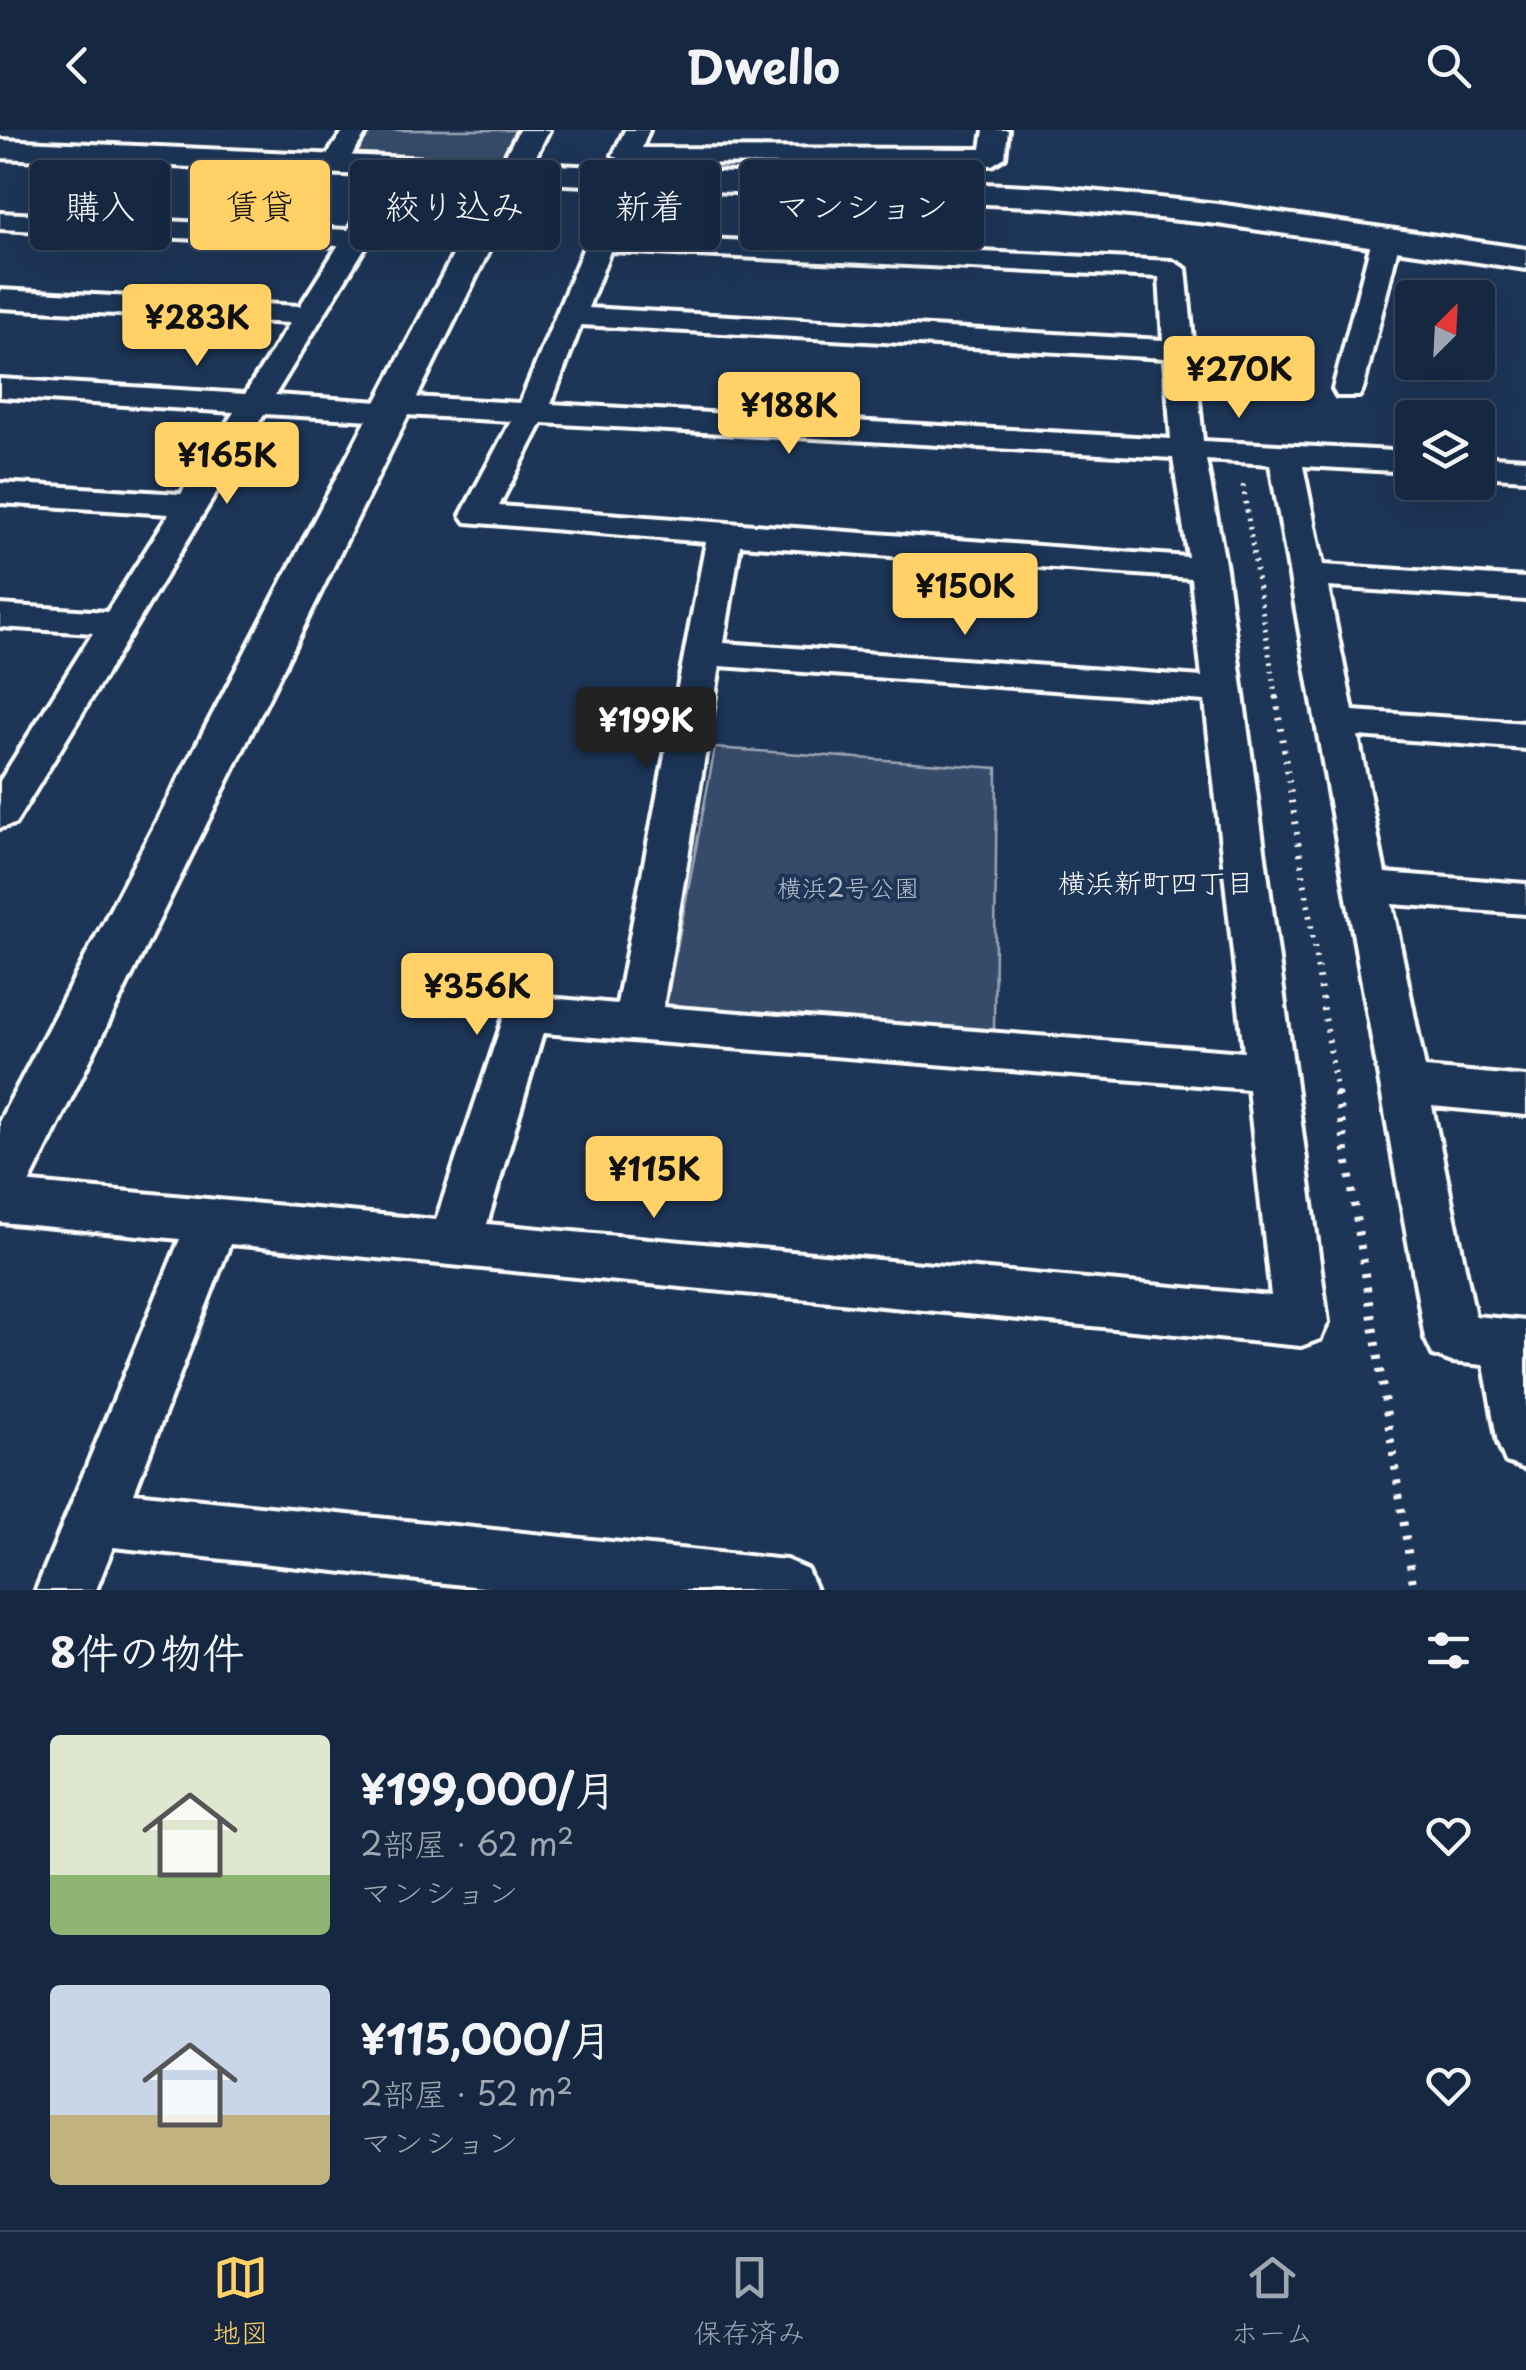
<!DOCTYPE html>
<html lang="ja">
<meta charset="utf-8">
<style>
:root{--surface:#162841;--page:#23344c;--text:#f1f3f6;--muted:#9ea6b1;--line:#35445a;--accent:#ffd166}
body{margin:0;font-family:"Playpen Sans","Klee One",sans-serif;background:var(--page);color:var(--text);height:100vh;display:flex;flex-direction:column;font-size:38px;white-space:nowrap}
*{box-sizing:border-box;margin:0}
p{font-size:32px;color:var(--muted)}
.icon{flex:none;width:55px;height:55px;fill:none;stroke:currentColor;stroke-width:2;stroke-linecap:round;stroke-linejoin:round}
.map{position:relative;height:1460px;overflow:hidden}
.details{display:flex;flex-direction:column;background:var(--surface);flex:1}
.details>*{flex:none}
.banner{position:absolute;left:30px;top:30px;width:1000px;height:90px;display:flex;gap:20px}
.needle{width:65px;rotate:24deg}
.buttons{position:absolute;left:1395px;top:150px;display:grid;gap:20px}
.buttons a{display:grid;place-items:center;width:100px;height:100px;border-radius:10px;background:var(--surface);box-shadow:0 10px 40px #0002,0 0 0 2px var(--line);font-size:50px}
.price{position:absolute;translate:-50% -85px;padding:0 22px;border-radius:10px;background:var(--accent);color:#111;font-size:32px;line-height:65px;filter:drop-shadow(0 2px 5px #0008)}
.price::after{content:'';position:absolute;left:50%;top:60px;width:30px;height:22px;margin-left:-15px;background:inherit;clip-path:polygon(0 0,100% 0,50% 100%)}
.price.on{background:#222;color:#fff}
ul{padding:0;list-style:none}
li{display:flex;align-items:center;gap:30px;height:250px;padding:0 50px}
li span{display:grid;place-items:center;flex:none;width:280px;height:200px;border-radius:10px;color:#555}
li>.icon{margin-inline-start:auto}
span .icon{width:120px;height:120px;fill:#fffc;stroke-width:1}
li b{font-size:42px}
h2{display:flex;justify-content:space-between;align-items:center;height:120px;padding:0 50px;font-size:42px}
.chip{padding:0 35px;border-radius:10px;background:var(--surface);box-shadow:0 10px 40px #0002,0 0 0 2px var(--line);font-size:35px;line-height:90px}
.chip.on{background:var(--accent);color:#111}
header{display:flex;justify-content:space-between;align-items:center;height:130px;padding:0 50px;background:var(--surface);font-size:45px;font-weight:700}
.dock{display:flex;justify-content:space-around;align-items:center;height:140px;border-top:2px solid var(--line);background:var(--surface);font-size:28px;color:var(--muted)}
.dock a{display:grid;justify-items:center;gap:5px}
.dock .on{color:var(--accent)}
.map>svg:first-child{display:block}
.green{fill:#364b69;stroke:#9aa5b4;stroke-width:2.5}
.lines{fill:none;stroke-linecap:round;stroke-linejoin:round}
.minor-casing{stroke:#fff;stroke-width:8}
.tertiary-casing{stroke:#fff;stroke-width:8}
.path-far2{stroke:#fff;stroke-width:5;stroke-dasharray:2.5 6;stroke-linecap:butt}
.path-far1{stroke:#fff;stroke-width:6;stroke-dasharray:2.5 8;stroke-linecap:butt}
.path{stroke:#fff;stroke-width:8;stroke-dasharray:4 10;stroke-linecap:butt}
.minor{fill:#1d3557;fill-rule:evenodd}
.tertiary{fill:#1d3557;fill-rule:evenodd}
.labels{text-anchor:middle;stroke-width:8;stroke-linejoin:round;paint-order:stroke}
.park-label{font-size:25px;fill:#b9c0ca;stroke:#1d3557}
.neighbourhood-label{font-size:28px;fill:#fff;stroke:#1d3557}
</style>
<header><svg class="icon" aria-label="back" viewBox="0 0 24 24"><path d="M15 5l-7 7 7 7"/></svg>Dwello<svg class="icon" aria-label="search" viewBox="0 0 24 24"><circle cx="10" cy="10" r="6"/><path d="M15 15l6 6"/></svg></header>
<div class="map">
<svg width="1526" height="1460" viewBox="0 0 1526 1460">
<rect width="100%" height="100%" fill="#1d3557"/>
<filter id="ink" filterUnits="userSpaceOnUse"><feTurbulence type="fractalNoise" baseFrequency=".01" numOctaves="2"/><feDisplacementMap in="SourceGraphic" scale="20" xChannelSelector="R" yChannelSelector="G"/><feConvolveMatrix kernelMatrix="1 2 1 2 8 2 1 2 1" color-interpolation-filters="sRGB"/></filter>
<g filter="url(#ink)">
<g class="green">
<polygon points="368,0 525,0 505,36 350,29"/>
<polygon points="715,618 997,638 994,901 666,875"/>
</g>
<g class="lines">
<g class="minor-casing">
<g id="minor">
<polygon points="344,0 368,0 343,39 325,39 321,34"/>
<polygon points="625,0 649,0 642,18 981,19 984,0 1008,0 1005,27 992,35 626,33 613,25"/>
<path d="M401 29 414 37 275 265 380 272 394 266 520 273 586 112 600 104 1172 131 1186 139 1203 311 1412 322V342L1303 336 1323 435 1526 448V470L1328 457 1353 581 1526 593V619L1358 606 1385 743 1526 754V784L1392 774 1425 938 1526 947V985L1432 976 1475 1186 1526 1191V1339L1506 1332 1498 1313 1484 1235 1452 1232 1433 1225 1425 1208 1270 334 1206 330 1226 439 1328 1192 1320 1209 1301 1216 230 1114 134 1363 786 1430 807 1439 816 1460H510L113 1417 96 1460H36L180 1109 0 1092V1050L436 1090 509 872 525 866 617 874 706 412 466 392 461 385 511 291 405 285 391 291 264 284 15 694 0 698V651L93 503 0 497V475L107 482 169 384 0 373V353L181 364 234 282 0 267V249L245 264 290 193 0 178V160L300 176 338 116 0 99V83L348 100 392 32ZM610 121 1159 147 1163 210 588 178ZM581 195 1165 228 1171 309 551 274ZM542 293 1173 328 1188 427 499 376ZM740 415 1191 448 1202 547 724 513ZM720 536 1205 571 1244 922 663 877ZM543 903 1248 959 1271 1166 487 1094Z"/>
<polygon points="1386,101 1400,109 1363,259 1359,266 1337,266 1333,259 1372,109"/>
<polygon points="1478,326 1526,329 1526,349 1478,346"/>
</g>
</g>
<g class="tertiary-casing">
<polygon id="tertiary" points="519,0 549,0 532,34 1050,57 1218,74 1526,119 1526,139 1218,94 1050,77 523,52 22,1068 0,1076 0,990 492,51 0,28 0,10 502,32"/>
</g>
<polyline class="path-far2" points="1243,355 1276,569"/>
<polyline class="path-far1" points="1276,567 1337,965"/>
<polyline class="path" points="1337,963 1414,1460"/>
<use href="#minor" class="minor"/>
<use href="#tertiary" class="tertiary"/>
</g>
</g>
<g class="labels">
<g class="park-label">
<text x="848" y="767">横浜2号公園</text>
</g>
<g class="neighbourhood-label">
<text x="1156" y="763">横浜新町四丁目</text>
</g>
</g>
</svg>
<div class="buttons">
<a><svg class="needle" viewBox="-14 -14 28 28"><path d="M0-13l5 13h-10z" fill="#e53935"/><path d="M0 13l5-13h-10z" fill="#9ea6b1"/></svg></a>
<a><svg class="icon" aria-label="layers" viewBox="0 0 24 24"><path d="M12 4l9 5-9 5-9-5zM3 14l9 5 9-5"/></svg></a>
</div>
<b class="price" style="left:197px;top:239px">¥283K</b>
<b class="price" style="left:1239px;top:291px">¥270K</b>
<b class="price" style="left:789px;top:327px">¥188K</b>
<b class="price" style="left:227px;top:377px">¥165K</b>
<b class="price" style="left:965px;top:508px">¥150K</b>
<b class="price on" style="left:646px;top:642px">¥199K</b>
<b class="price" style="left:477px;top:908px">¥356K</b>
<b class="price" style="left:654px;top:1091px">¥115K</b>
<div class="banner">
<a class="chip">購入</a>
<a class="chip on">賃貸</a>
<a class="chip">絞り込み</a>
<a class="chip">新着</a>
<a class="chip">マンション</a>
</div>
</div>
<section class="details">
<h2>8件の物件<svg class="icon" aria-label="filters" viewBox="0 0 24 24"><path d="M4 7h16M4 17h16"/><circle cx="9" cy="7" r="2"/><circle cx="15" cy="17" r="2"/></svg></h2>
<ul>
<li><span style="background:linear-gradient(#dfe7d0 70%,#8fb573 0)"><svg class="icon" aria-label="home" viewBox="0 0 24 24"><path d="M3 11l9-7 9 7M6 9v11h12V9"/></svg></span><div><b>¥199,000/月</b><p>2部屋 · 62 m²</p><p>マンション</p></div><svg class="icon" aria-label="heart" viewBox="0 0 24 24"><path d="M12 20l-8-8c-3-5 5-10 8-4 3-6 11-1 8 4z"/></svg></li>
<li><span style="background:linear-gradient(#c9d6e8 65%,#c2b280 0)"><svg class="icon" aria-label="home" viewBox="0 0 24 24"><path d="M3 11l9-7 9 7M6 9v11h12V9"/></svg></span><div><b>¥115,000/月</b><p>2部屋 · 52 m²</p><p>マンション</p></div><svg class="icon" aria-label="heart" viewBox="0 0 24 24"><path d="M12 20l-8-8c-3-5 5-10 8-4 3-6 11-1 8 4z"/></svg></li>
</ul>
</section>
<nav class="dock">
<a class="on"><svg class="icon" aria-label="map" viewBox="0 0 24 24"><path d="M3 6l6-2 6 2 6-2v14l-6 2-6-2-6 2zM9 4v14M15 6v14"/></svg>地図</a>
<a><svg class="icon" aria-label="saved" viewBox="0 0 24 24"><path d="M7 4h10v16l-5-4-5 4z"/></svg>保存済み</a>
<a><svg class="icon" aria-label="home" viewBox="0 0 24 24"><path d="M3 11l9-7 9 7M6 9v11h12V9"/></svg>ホーム</a>
</nav>
